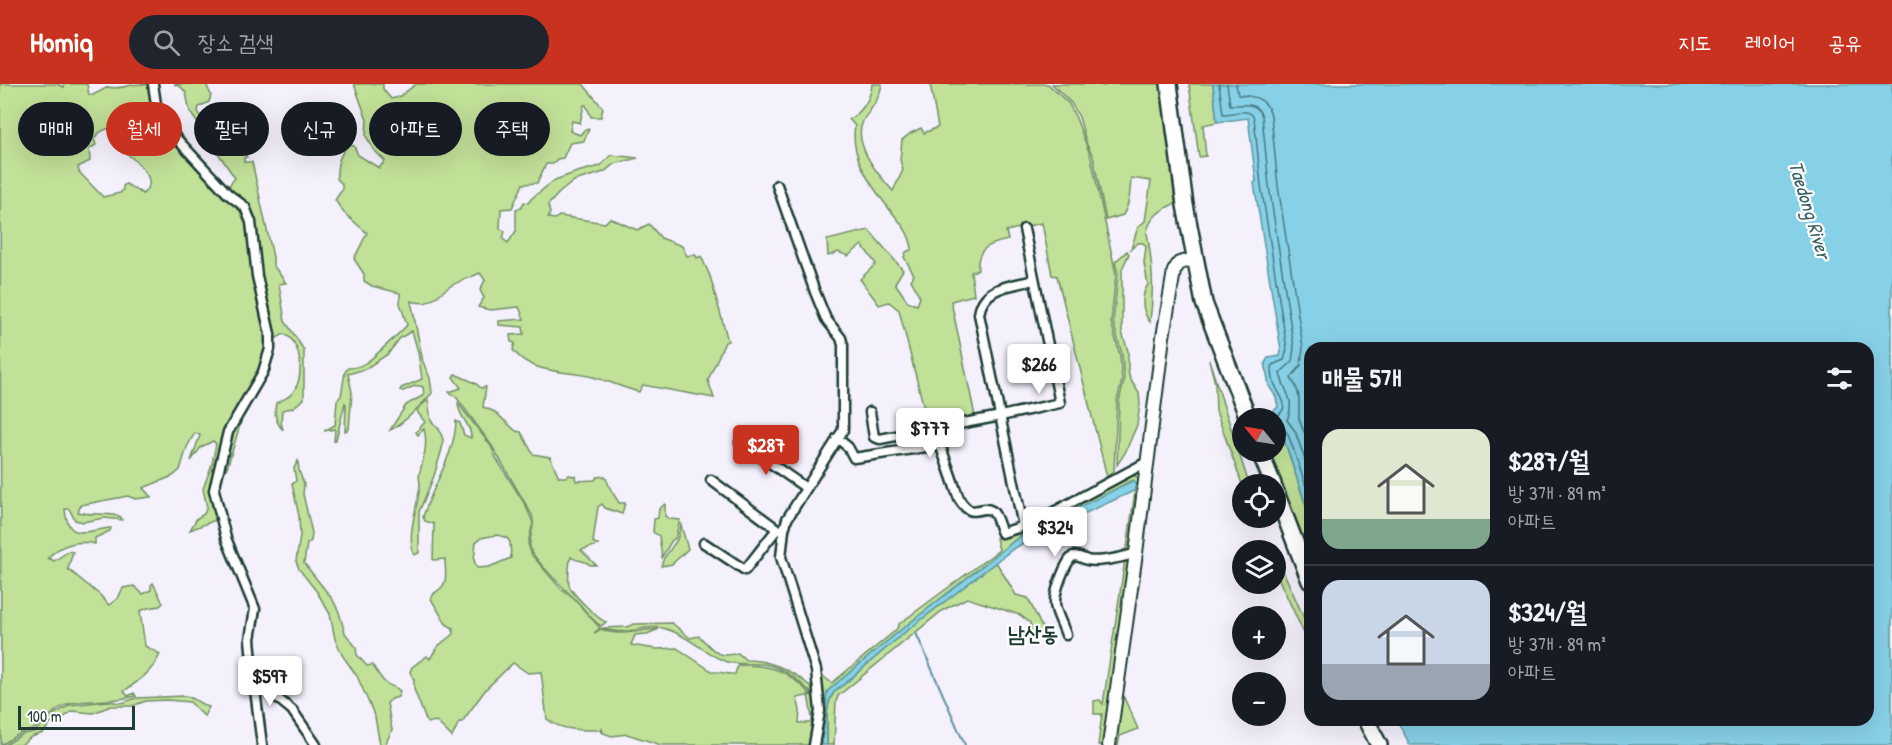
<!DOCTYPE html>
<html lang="ko">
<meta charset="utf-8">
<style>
:root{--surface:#171b24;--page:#20242c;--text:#f1f3f6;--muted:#9ea1a6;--line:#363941;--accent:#c8321e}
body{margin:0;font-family:"Patrick Hand","Poor Story",sans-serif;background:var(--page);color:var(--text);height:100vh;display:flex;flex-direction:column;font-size:22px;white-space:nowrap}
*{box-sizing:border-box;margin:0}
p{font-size:20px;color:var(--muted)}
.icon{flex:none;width:33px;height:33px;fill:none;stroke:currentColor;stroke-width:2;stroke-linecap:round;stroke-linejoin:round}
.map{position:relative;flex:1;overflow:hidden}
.sheet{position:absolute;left:1304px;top:258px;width:570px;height:384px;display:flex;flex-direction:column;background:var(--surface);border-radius:18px;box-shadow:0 6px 24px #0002}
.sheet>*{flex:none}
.banner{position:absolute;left:18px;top:18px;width:570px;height:54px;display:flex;gap:12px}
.needle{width:39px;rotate:300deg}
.fabs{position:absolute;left:1232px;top:324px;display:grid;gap:12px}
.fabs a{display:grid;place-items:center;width:54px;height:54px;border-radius:50%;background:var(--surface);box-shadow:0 6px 24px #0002;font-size:30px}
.scale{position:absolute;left:18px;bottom:15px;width:117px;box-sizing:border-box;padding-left:6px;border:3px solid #1f3d34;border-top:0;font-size:16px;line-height:21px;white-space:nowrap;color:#1f3d34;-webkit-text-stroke:4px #fff;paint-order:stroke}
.price{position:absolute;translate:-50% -51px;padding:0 14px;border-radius:6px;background:#fff;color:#222;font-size:20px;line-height:39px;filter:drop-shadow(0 2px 3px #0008)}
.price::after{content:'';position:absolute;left:50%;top:36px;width:18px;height:14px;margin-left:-9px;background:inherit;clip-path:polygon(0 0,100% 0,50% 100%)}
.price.current{background:var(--accent);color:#fff}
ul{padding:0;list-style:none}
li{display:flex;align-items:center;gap:18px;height:150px;padding:0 18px}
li+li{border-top:2px solid var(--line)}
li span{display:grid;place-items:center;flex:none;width:168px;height:120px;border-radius:18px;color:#555}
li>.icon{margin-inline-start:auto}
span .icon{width:72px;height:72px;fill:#fffc;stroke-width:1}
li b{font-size:26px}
h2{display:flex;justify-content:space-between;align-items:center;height:72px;padding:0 18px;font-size:26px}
.chip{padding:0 21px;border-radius:27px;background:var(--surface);box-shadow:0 6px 24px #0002;font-size:21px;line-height:54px}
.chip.current{background:var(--accent);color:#fff}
header{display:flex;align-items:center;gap:36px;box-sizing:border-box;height:84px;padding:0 30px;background:var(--accent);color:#fff}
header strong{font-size:28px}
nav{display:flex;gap:33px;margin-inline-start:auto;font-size:21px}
.search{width:420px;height:54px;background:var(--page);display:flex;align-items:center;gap:15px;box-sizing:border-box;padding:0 21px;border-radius:33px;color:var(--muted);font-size:22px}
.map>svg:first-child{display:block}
.green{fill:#c1e098;stroke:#708e66;stroke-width:1.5;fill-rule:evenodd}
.water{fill:#87d1e8;stroke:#5d96a0;stroke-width:1.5}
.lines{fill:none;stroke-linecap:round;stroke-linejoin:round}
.shore{stroke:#49787c;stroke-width:1.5}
.stream{stroke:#5d96a0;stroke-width:2}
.street-casing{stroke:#1f3d34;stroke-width:13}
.secondary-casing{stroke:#1f3d34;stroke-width:16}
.highway-casing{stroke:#1f3d34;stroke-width:20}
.street{stroke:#fff;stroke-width:8}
.secondary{stroke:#fff;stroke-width:12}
.highway{stroke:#fff;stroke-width:15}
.labels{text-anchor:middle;stroke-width:4.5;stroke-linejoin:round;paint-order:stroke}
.water-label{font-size:20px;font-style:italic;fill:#396261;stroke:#fff}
.quarter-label{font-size:21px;font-weight:bold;fill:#1f3d34;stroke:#fff}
</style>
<header>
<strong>Homiq</strong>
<div class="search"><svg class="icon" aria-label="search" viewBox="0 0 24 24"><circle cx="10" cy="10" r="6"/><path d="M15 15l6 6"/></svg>장소 검색</div>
<nav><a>지도</a><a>레이어</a><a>공유</a></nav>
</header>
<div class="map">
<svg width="1892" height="661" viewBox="0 0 1892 661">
<rect width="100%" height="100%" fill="#f4f1fd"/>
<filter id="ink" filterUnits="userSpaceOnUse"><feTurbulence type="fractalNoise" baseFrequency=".0167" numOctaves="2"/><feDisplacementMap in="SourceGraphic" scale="12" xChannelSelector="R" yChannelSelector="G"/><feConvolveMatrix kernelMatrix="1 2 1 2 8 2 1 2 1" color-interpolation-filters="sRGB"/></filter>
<g filter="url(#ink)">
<g class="green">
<path d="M0 0H57L64 3V0H87L89 11H93L108 3C117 5 124 3 132 1 138 0 146 0 152 0L164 37 244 124 266 233 268 271 231 338 217 389 218 435 190 446 197 434 204 430 207 423 203 405 212 380 216 360 213 357 201 363 191 377 200 351 195 349 187 363 180 386 173 392 143 404 151 413 135 415 128 412 81 421 78 428C92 432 107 428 121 433L122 436 104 434 83 438 75 436 69 425H65C68 459 86 446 111 444L110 447 95 454V460C76 456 61 460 48 474L54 477 69 467 73 468 68 485 100 511 109 521 118 514 123 504 134 502 143 510 151 506V501L153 499 163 519 160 522 148 524 140 527 145 562 160 570C153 587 139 597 124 607L128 612 134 609 136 612C115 618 94 615 72 619 56 622 47 637 34 645 30 648 25 647 21 649 14 653 8 657 1 661ZM125 42 140 50 136 54 122 59V65C130 73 152 88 149 101 149 102 144 109 143 110L126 100 123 102V106L120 109 103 113 79 88 78 83 90 77 89 65 96 61 94 55C101 43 113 44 125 42Z"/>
<path d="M174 0H206L211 11 209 18 199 23 198 27 202 35 231 64 241 68 247 73 244 74V78H252L273 173V181L286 199 279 200 285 237 304 266V315L292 324 282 326 281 338 283 346C275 337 274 330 276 319 283 316 291 313 295 305 304 290 301 257 284 250L275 255 270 287 243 331 228 381 218 401 231 345 269 277 267 231 251 133 228 108 230 100 235 94 190 28 186 9 181 3Z"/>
<path d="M354 0H383V5L391 15 399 13 416 0H583L603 24 601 33H591L586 21H584L580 39 572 37 570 47 580 51 584 46 589 45 584 57 570 59 563 74 557 75 553 80H546L537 99 523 100 512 124 501 125 500 145 505 147 503 155 508 159 516 147V126L521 124 524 118 528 119 532 114 555 96 577 88 600 82 611 71 638 74 614 80 604 88 574 97 559 109 548 121 550 129 548 134 555 135 559 132 605 139 610 134 637 146 649 140 661 154 682 162 687 172 695 170 697 174 701 172 710 192 728 257 725 258 708 296 714 314 643 301 639 308C623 304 609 297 593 293 566 286 532 291 513 266L515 259 511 258 510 251 524 250 523 243 499 241V237L524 235 519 223 490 226 478 223 484 214 480 206 485 196 480 189C470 194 458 197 449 203 434 213 431 223 411 217L423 278 430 294 432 309C422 320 404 340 390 346L406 321 424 311 423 303C415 299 411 305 403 307L400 306 401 304 422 295 418 268 412 247 400 254 388 270 365 285 348 290 352 308 349 345 345 347 346 320 345 319 336 356 334 357 335 345 324 347 335 341 337 316 341 312 345 288 348 284C355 284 361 282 367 278 371 276 405 244 407 241L400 219V209L372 202 364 197V190L354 175 367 149 344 129 335 116 342 106V100L337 95C336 81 339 72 348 61L354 62 358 71 379 84 385 77 374 66 366 52 367 36Z"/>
<path d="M872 0H882C879 18 871 23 863 37 852 60 879 92 893 107L903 86 900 76 902 56 911 49 921 44 924 49 938 43 930 0H1048L1069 20 1076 34 1091 73 1116 190 1111 238 1120 271 1122 297 1117 317 1114 387 1107 393 1057 192 1052 191 1042 139 1006 147 1008 156C989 160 976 164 978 186L971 188 974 211 951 217 975 332 989 329 990 333 929 344 899 226 889 218 879 221 860 195 876 180 862 161 848 172 838 168 828 172 827 156 869 146 903 186 895 199 908 218 917 221 920 213 911 196 914 191 904 173 906 168 912 165C910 149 900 138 890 126 872 103 849 72 855 42L849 35C862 29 871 14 872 0Z"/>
<path d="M1052 0H1096L1104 2 1108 0H1161L1176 119C1162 125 1149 133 1147 149 1153 181 1154 206 1150 238 1142 229 1140 211 1148 201L1144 179 1146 162 1143 159H1138L1131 165 1138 143 1145 137 1151 97 1131 94C1130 107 1130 120 1123 131L1106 136 1093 72 1087 61 1079 33 1071 19Z"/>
<polygon points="1189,0 1213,0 1217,38 1203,41 1206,72 1199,73"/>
<polygon points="1127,167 1129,170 1122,185 1122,248 1128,267 1128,287 1130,295 1139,309 1140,320 1137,341 1125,369 1117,381 1119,317 1124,297 1122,270 1113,238 1118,190 1115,178"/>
<polygon points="1209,276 1249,400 1242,400 1216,327 1215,299"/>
<path d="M455 290 475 299 481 304 486 303 483 323 495 328 516 347 521 348 533 370 550 373 559 393H567L569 391 575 392 576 397 595 396 597 393 605 392 611 406 619 419H625L622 430 605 424 602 420 598 423 593 458 598 461 581 466 596 481H590C584 475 577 478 571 473 569 477 568 497 569 501 571 509 599 536 606 538L601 542C590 535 584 524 575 515 565 505 532 475 530 463 528 452 536 445 532 431L492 362 457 314 449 308 461 304 453 293Z"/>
<path d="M428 316 431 337 439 345 443 355 442 365 434 392 419 428V469L414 471C406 451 418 422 420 401 420 396 418 391 420 387 424 373 428 359 424 345L418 351 416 348 425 338 418 329 417 325Z"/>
<path d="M458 319 491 362 496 374 526 422 533 439 528 460 532 471 561 505 575 516 600 544 594 549 601 545C620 554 640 545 659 545L647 550 635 551 631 561 656 565 677 564 713 588C721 587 727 591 735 590L738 581C772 581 787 585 811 611L797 614 800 626 799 639H813L808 611 817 613 819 625 812 661H661L627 650 612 652 603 649 602 644V648L600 646C582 646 561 647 547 635L541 588 528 589 513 579 486 605 462 638H459L452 653 436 637 427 639 414 605V596L410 588 412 583 427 572 430 575 437 563 453 550V544L446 540 431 515C433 508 436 509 441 504 448 498 445 484 445 475L433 476 434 440 425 437 423 433C432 402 455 371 456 337L460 339 464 351 471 354C472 341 458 333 458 319ZM496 451C515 454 509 460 511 474L489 483 477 484 474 476 476 458 481 454Z"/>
<polygon points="1275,345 1283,352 1309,431 1309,472 1270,368 1275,368"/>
<path d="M298 377 299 387 304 400 303 410 312 449 311 457 307 460 304 479 333 516 339 528 345 549 356 563 357 571 367 582 372 581C377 586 380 595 386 599 391 603 395 602 400 607L398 613 392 615 387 619 392 646 385 661H380L375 633 357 592 342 571 335 555 330 530 317 508 299 485 296 477 300 452 299 432 292 400 296 397 294 384Z"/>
<polygon points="1131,391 1141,394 1132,465 1128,469 1120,471 1120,468 1127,464 1136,400 1130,397 1083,423 1019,453 897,549 831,604 827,608 822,661 816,661 822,625 820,590 832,599 896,546 899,540 999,466 996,454 1021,450 1039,441"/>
<polygon points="665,420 665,432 670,435 680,436 675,455 672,456 662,473 659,452 653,448 654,435 658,434 659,425"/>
<polygon points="681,441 688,465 672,480 661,482 664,474 677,456"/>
<polygon points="1275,469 1309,545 1309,560 1275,487"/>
<polygon points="1125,476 1129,476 1104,661 1098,661 1102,630 1094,630 1094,617 1100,616 1103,620"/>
<path d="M996 478 1016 511 1028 514 1046 552 1032 550 1030 539 1020 531 967 514 943 526 838 612 836 618 834 661H827C828 641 822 611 843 601L904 549Z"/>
<path d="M672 539 690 554 699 552C715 567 716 575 738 569L746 576C772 576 792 586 811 603L815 600 817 610 813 611C799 596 780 580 759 580 748 579 737 581 727 578 705 570 688 551 666 545 645 539 625 554 602 544L627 543 634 540Z"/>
<polygon points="1122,609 1138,645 1120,652 1118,661 1113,661"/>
<path d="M185 612C196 614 200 621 209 623L204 632 190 618 167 616 146 617 132 622H111L93 629 72 627 62 635 51 639 43 649 31 653 21 661H5L23 650 34 648 56 629 70 621 107 617 122 619 136 614Z"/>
</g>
<g class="water">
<polygon points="1213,0 1892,0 1892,661 1410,661 1397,636 1868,636 1868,264 1310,264 1309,431 1283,352 1275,345 1275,334 1265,334 1278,323 1276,313 1269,302 1265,279 1268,274 1280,272 1281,266 1254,99 1256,97 1248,34 1217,38"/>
<path d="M1134 396 1136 400 1134 407 1044 448 1013 465 904 549 843 601C822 611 827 641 827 661H822L827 608 831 604 897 549 1019 453Z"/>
</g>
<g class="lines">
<g class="shore">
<path d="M1219 0 1223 30C1233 31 1248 22 1254 34L1261 101 1287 265 1284 276 1272 281C1272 287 1272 296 1275 301 1281 315 1292 322 1275 334"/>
<path d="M1227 0 1230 21C1243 22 1256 16 1262 32L1269 102 1294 264 1292 278 1280 289C1284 309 1296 313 1287 336L1295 347 1310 390"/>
<path d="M1236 0 1238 11C1254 12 1265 13 1271 31L1278 102 1303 263 1301 281 1291 294C1301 310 1299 314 1299 332 1298 337 1307 354 1310 360"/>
<polyline points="1275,340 1281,342 1288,350 1310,414"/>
</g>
<polyline class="stream" points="916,549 965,661"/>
<g class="street-casing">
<g id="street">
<polyline points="153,0 156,20 176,54 228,110 245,123 251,138 257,192 270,250 270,265 263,288 228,348 214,406 226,454 255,525 250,555 253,588 262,602 292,626 316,661"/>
<polyline points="777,101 815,208 826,235 841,254 843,261 843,346 787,435 784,446 781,473 816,586 820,627 814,661"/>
<polyline points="870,328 874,353 880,355 1001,332 1060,319 1024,145"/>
<path d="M837 354 848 363 854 374 939 361 942 366 959 415C973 438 980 419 992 427 997 431 999 443 1002 449L1033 439 1147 378"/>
<polyline points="740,358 806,404"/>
<polyline points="711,396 777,445 782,446"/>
<path d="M1023 442 979 230C983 202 1011 202 1034 196"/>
<polyline points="704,459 745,486 777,445"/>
<path d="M1066 551C1063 541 1056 530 1055 520 1054 508 1065 479 1073 472 1079 472 1082 474 1087 476 1098 479 1125 473 1136 469"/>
<polyline points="253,590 262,661"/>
</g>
</g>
<g class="secondary-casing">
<polyline id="secondary" points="1109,661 1136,469 1163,253 1174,187 1179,179 1195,175"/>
</g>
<g class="highway-casing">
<g id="highway">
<polyline points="1169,0 1185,121 1204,219 1248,334"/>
<polyline points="1260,368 1273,400"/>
<polyline points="1275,406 1310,497"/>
<polyline points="1366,636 1379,661"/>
</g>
</g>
<use href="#street" class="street"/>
<use href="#secondary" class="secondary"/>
<use href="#highway" class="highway"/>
</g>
</g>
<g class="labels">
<g class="water-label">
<text transform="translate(1810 126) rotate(73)" y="7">Taedong River</text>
</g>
<g class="quarter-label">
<text x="1033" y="557">남산동</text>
</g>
</g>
</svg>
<div class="fabs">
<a><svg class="needle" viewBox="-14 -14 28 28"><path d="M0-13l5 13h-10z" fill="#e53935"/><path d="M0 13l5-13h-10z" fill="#9ea1a6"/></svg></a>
<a><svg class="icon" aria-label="locate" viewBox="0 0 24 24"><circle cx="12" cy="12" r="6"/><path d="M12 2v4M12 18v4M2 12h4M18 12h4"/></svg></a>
<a><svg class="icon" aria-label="layers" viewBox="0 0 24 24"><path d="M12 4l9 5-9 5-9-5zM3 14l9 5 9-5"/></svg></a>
<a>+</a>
<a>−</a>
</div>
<div class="scale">100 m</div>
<b class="price" style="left:1039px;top:311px">$266</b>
<b class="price" style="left:930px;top:375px">$777</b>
<b class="price current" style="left:766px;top:392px">$287</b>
<b class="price" style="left:1055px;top:474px">$324</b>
<b class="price" style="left:270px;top:623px">$597</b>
<div class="banner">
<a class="chip">매매</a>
<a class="chip current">월세</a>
<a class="chip">필터</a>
<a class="chip">신규</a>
<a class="chip">아파트</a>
<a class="chip">주택</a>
</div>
<section class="sheet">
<h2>매물 5개<svg class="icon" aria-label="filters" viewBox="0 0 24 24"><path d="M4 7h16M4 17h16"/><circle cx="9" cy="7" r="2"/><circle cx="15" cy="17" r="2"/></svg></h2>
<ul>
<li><span style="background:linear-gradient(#dfe7d0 75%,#7fa58c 0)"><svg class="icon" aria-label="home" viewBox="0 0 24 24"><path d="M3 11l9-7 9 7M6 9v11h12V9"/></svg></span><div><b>$287/월</b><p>방 3개 · 89 m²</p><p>아파트</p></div></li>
<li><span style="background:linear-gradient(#c9d6e8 70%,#9aa5b1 0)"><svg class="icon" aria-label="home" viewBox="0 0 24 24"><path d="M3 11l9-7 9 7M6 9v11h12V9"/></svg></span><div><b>$324/월</b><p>방 3개 · 89 m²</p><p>아파트</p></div></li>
</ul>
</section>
</div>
